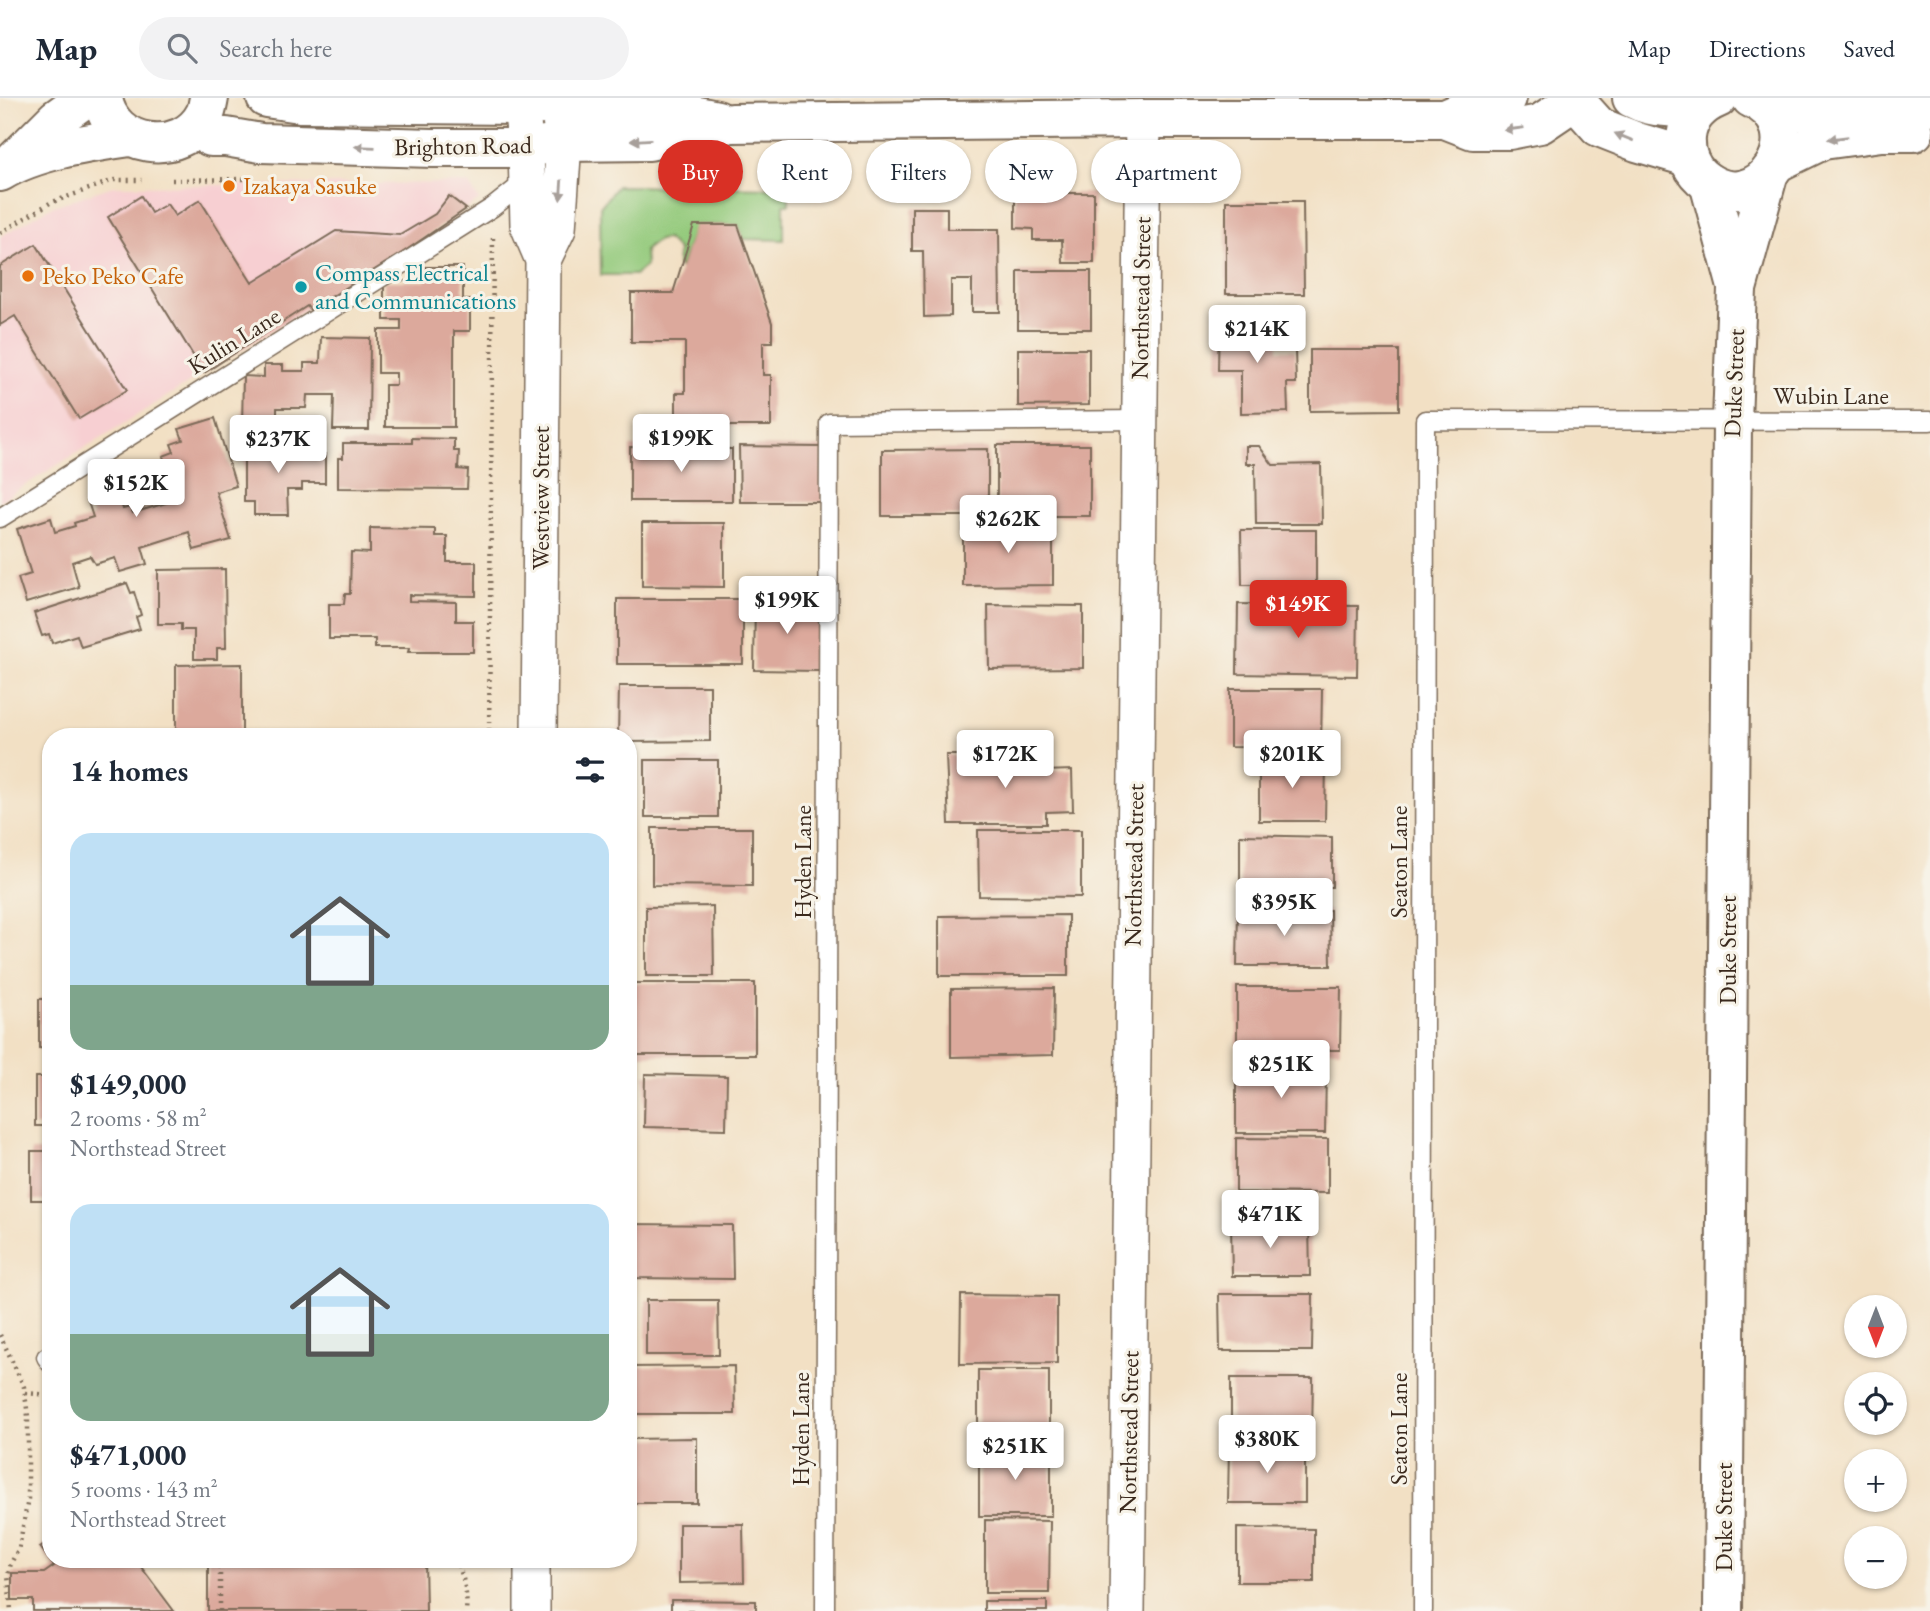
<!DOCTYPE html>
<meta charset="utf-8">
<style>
:root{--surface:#fff;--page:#f2f2f3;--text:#1f2937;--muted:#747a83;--line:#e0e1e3;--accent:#d93025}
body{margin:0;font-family:"EB Garamond",serif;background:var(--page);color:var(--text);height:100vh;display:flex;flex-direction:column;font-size:26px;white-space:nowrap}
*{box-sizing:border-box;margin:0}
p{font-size:23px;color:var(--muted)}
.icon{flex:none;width:38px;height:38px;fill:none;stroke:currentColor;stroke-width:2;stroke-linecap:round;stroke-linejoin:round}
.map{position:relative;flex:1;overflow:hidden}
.sheet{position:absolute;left:42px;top:630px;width:595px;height:840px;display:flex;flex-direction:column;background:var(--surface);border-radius:28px;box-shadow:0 2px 5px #0004}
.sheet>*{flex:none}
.banner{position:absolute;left:658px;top:42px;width:665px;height:63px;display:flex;gap:14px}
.needle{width:46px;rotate:180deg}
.fabs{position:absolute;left:1844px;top:1197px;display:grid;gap:14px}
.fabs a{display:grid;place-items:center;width:63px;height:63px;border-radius:50%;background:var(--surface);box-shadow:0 2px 5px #0004;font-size:35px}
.price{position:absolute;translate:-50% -60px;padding:0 16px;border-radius:7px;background:#fff;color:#222;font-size:23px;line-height:46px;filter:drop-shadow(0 2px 4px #0008)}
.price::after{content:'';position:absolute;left:50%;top:42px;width:21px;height:16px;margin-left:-10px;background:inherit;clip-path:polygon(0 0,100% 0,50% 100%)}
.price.current{background:var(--accent);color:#fff}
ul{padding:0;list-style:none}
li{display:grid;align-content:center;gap:14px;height:371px;padding:0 28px}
li span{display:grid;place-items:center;height:217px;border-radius:21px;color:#555}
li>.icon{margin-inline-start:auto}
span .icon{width:126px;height:126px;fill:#fffc;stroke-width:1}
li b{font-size:30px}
h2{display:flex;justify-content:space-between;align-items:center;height:84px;padding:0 28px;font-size:30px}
.pill{padding:0 24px;border-radius:32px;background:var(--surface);box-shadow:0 2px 5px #0004;font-size:24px;line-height:63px}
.pill.current{background:var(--accent);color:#fff}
header{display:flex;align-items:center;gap:42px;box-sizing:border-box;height:98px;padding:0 35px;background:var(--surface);border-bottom:2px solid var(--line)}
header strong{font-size:33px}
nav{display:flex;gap:38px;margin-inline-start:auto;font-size:24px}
.search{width:490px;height:63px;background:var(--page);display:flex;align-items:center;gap:18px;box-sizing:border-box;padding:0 24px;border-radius:38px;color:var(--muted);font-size:26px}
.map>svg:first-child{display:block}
.built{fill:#f7cfd2}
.green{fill:#94ca7d;stroke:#687a4e;stroke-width:2}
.building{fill:#dca99c}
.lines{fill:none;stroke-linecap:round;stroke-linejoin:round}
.lane-casing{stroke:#7b6a58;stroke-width:21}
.street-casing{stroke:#7b6a58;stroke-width:38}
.secondary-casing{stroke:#7b6a58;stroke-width:42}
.path{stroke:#7b6a58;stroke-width:4.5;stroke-dasharray:2 5;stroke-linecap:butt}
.lane{stroke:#fff;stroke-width:18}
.street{stroke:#fff;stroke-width:35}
.secondary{stroke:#fff;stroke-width:38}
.oneway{fill:#a79f9a}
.food-dot{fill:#e8710a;stroke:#f7f3e8;stroke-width:2.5}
.culture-dot{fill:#0f9aa8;stroke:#f7f3e8;stroke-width:2.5}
.labels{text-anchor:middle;stroke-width:6;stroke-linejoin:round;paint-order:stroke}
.street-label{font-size:24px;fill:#3b2a1e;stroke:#f7f3e8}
.food-label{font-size:24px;fill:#c56008;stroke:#f7f3e8;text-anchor:start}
.culture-label{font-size:24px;fill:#0d838f;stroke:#f7f3e8;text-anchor:start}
</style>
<header>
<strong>Map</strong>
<div class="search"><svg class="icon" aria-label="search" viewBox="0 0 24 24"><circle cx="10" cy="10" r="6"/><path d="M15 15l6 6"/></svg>Search here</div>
<nav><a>Map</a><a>Directions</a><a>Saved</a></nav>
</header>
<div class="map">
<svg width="1930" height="1513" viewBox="0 0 1930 1513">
<rect width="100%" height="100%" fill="#f7f3e8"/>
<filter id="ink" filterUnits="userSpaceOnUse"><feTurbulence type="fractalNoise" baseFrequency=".0143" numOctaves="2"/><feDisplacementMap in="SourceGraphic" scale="14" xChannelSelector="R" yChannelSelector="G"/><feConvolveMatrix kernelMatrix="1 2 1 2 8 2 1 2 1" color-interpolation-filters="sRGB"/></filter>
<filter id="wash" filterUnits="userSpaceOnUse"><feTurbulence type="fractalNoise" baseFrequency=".00686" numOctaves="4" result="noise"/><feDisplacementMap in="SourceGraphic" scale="28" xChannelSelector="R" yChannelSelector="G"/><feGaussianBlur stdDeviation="1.57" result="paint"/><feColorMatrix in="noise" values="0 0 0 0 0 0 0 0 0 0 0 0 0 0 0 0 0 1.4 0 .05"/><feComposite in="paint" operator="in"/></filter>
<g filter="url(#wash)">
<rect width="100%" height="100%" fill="#f2e0c4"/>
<polygon class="built" points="468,85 479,102 466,111 0,403 0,139 51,109 113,88"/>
<polygon class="green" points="617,88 789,90 789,106 784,106 784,142 743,141 738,127 695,127 680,171 677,167 678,152 667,141 658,142 645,152 646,168 635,177 601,177 600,109"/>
<g id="blocks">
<g class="building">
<polygon points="1015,95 1094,95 1094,165 1063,165 1062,142 1033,142 1033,131 1015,130"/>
<polygon points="141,98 151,115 167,106 175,118 200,102 252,185 336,133 400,137 435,116 449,98 466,111 405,153 310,212 307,208 204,275 108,119"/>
<polygon points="1226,103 1303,103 1304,196 1226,196"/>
<polygon points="912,110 947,110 947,131 999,131 1000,214 972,214 972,182 951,182 951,218 924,219 923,153 912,153"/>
<polygon points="694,127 738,127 772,225 772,244 763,244 763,277 771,277 771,328 676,328 676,295 685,295 685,244 631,244 631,195 673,195"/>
<polygon points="36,146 127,292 79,321 15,218 0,227 0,168"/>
<polygon points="426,169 463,169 463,202 470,202 470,233 454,233 454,329 385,329 385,287 396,287 396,275 378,275 378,232 401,232 401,222 384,222 384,183 426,183"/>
<rect x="1018" y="173" width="73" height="58"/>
<polygon points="1219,221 1262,221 1262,236 1278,236 1278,252 1295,252 1296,285 1287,285 1288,314 1241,315 1241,272 1218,272"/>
<polygon points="321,239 370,240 369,332 333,332 334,297 307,297 306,310 277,310 277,330 242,329 243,278 264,279 264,267 283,267 283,273 304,273 304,265 320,265"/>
<polygon points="1018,251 1089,251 1089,307 1018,308"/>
<polygon points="1310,252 1399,252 1399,312 1310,313"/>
<polygon points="215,320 236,388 216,394 231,442 194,452 189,434 142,449 147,466 120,474 115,460 95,466 90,458 72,464 79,489 26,505 18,480 31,476 17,431 51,420 55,434 75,428 74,425 93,419 88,404 118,394 123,411 130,409 133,415 169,404 166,396 174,394 163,358 174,354 171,346 183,342 179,331"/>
<polygon points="412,340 454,341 454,353 459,353 458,371 468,372 467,391 338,390 338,360 343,360 343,345 412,345"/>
<polygon points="244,342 258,342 258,350 316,350 316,356 325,356 325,385 302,385 302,392 287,392 288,417 254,417 254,404 244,404"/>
<rect x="997" y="347" width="93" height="71"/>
<polygon points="739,348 823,349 823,404 740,404"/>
<polygon points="1246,348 1259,348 1273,367 1321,366 1322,426 1256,426 1255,366 1246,366"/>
<polygon points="630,349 732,351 732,403 630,403"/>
<polygon points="988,351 988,418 882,418 882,352"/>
<polygon points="642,425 724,425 724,489 642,488"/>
<polygon points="1053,426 1053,487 963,488 963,427"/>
<polygon points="370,430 435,431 435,438 447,438 447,464 476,464 476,498 409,497 409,503 456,504 456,523 473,523 473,554 408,554 409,550 375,550 375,541 329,541 329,506 344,506 345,496 350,496 351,454 370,455"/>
<polygon points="1241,432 1316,432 1316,487 1242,487"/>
<polygon points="225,471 226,550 217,550 217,561 194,561 194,532 181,532 181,526 158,526 158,472"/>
<polygon points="127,485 131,495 134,494 141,517 136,519 140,531 81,549 77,537 52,545 49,536 42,538 34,515"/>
<rect x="617" y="501" width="126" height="65"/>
<polygon points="755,504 819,504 819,573 754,572"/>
<polygon points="1238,506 1358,508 1357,578 1237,576"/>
<polygon points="988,507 1083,508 1083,570 989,571"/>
<polygon points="242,566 242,639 176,639 176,567"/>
<polygon points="619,588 710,588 710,643 628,644 628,639 618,639"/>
<polygon points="1230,591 1322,591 1321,650 1230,649"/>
<polygon points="946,657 1044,657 1044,673 1072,672 1073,713 1046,714 1046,726 949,726"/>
<polygon points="1259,661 1326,662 1325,723 1259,723"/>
<rect x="645" y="662" width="73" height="57"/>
<polygon points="652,730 752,730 752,788 652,787"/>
<polygon points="978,732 1081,732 1081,799 979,798"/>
<polygon points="1240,737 1332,739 1332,789 1240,789"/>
<polygon points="713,808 714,878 646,878 646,809"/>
<polygon points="1238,812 1330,812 1331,868 1237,868"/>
<polygon points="1068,817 1068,878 939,878 939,818"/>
<rect x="628" y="885" width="127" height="72"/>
<polygon points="1237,889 1341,889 1340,952 1237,952"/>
<polygon points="1054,890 1053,957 951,959 951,891"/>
<polygon points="39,901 51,901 51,951 39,950"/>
<polygon points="1236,970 1326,970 1325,1035 1236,1035"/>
<polygon points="645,976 727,978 726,1031 644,1029"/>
<rect x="35" y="979" width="16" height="49"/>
<polygon points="1236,1040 1328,1041 1328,1095 1236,1094"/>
<rect x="31" y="1053" width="20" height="49"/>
<polygon points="1231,1125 1309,1125 1310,1178 1232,1178"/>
<polygon points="628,1126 732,1127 733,1181 628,1180"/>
<polygon points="1219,1196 1313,1196 1312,1253 1220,1253"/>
<polygon points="961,1197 1057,1198 1057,1265 960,1266"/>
<polygon points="646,1202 718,1202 719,1257 646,1257"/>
<polygon points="734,1268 735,1316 629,1316 629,1269"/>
<rect x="978" y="1272" width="71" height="72"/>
<polygon points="1231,1280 1313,1280 1312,1338 1231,1338"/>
<polygon points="697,1340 697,1405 628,1405 628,1341"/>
<polygon points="1229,1348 1305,1348 1305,1405 1228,1405"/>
<rect x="979" y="1349" width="72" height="69"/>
<polygon points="985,1422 1050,1423 1049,1495 985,1495"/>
<polygon points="679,1426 743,1426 744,1484 679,1485"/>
<polygon points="1237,1430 1314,1431 1314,1484 1237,1484"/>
<polygon points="51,1441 51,1461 135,1461 174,1513 33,1513 33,1502 12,1502 12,1475 44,1475 54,1468 40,1449"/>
<polygon points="208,1461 425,1461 426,1513 208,1513"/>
<polygon points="671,1502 756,1503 756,1513 671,1513"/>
<rect x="984" y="1503" width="63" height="10"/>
</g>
</g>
</g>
<g filter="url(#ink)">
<use href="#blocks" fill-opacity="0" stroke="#7b6a58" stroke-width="2"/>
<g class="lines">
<g class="lane-casing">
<g id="lane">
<polyline points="0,420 493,109 527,82"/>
<polyline points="46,1259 51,1266"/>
<polyline points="825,1513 829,325 1139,322"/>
<polyline points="1423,1513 1425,322 1930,323"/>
</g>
</g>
<g class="street-casing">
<g id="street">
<polyline points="520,0 526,50 528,127 543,162 539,639"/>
<polyline points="543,162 558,131 564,44 559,16"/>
<polyline points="532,1513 532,1461"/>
<polyline points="1127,1513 1143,21"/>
</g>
</g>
<g class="secondary-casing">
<g id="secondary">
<path d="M103 0C110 50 182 61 205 16 207 12 208 5 209 0"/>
<polyline points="266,0 300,5 647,8 717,22"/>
<polyline points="1573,0 1599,29 1637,44 1688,59"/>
<path d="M1632 0C1656 13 1680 10 1705 5"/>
<path d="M1718 0C1701 7 1688 20 1686 39 1685 54 1690 69 1701 79 1758 128 1820 30 1751 0"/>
<polyline points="1772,15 1852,10 1930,8"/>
<polyline points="1445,21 1473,9 1507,0"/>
<polyline points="194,31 211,39 226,39 261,45 433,50 526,50 564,44 649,43 732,25 1143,21 1445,21 1473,32 1509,32 1540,26 1574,3"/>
<polyline points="14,63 56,21 85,0"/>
<polyline points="1778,64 1823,42 1881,34 1914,34"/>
<path d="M0 74C36 52 89 45 130 39"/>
<polyline points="1709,85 1737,189"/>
<polyline points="1723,1513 1732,323 1737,191 1768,78"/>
</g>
</g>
<g class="path">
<polyline points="172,82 244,81"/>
<polyline points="0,135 50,105 114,82 142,82"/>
<polyline points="489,639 493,139"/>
<polyline points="0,1237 24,1289 28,1318 28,1401 19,1450 11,1465 8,1477 11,1513"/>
<polyline points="25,1295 51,1297"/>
<path d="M456 1461C463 1478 468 1494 466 1513"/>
<polyline points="220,1513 220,1461"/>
</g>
<use href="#lane" class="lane"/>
<use href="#street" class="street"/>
<use href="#secondary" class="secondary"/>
</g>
<defs><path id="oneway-solid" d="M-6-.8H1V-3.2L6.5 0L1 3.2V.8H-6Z" transform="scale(1.75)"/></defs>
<g class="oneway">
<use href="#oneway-solid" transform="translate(1514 31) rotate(172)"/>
<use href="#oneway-solid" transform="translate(1624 39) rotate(-158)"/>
<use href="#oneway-solid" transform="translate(1838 40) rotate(172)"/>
<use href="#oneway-solid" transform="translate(641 42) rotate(177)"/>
<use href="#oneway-solid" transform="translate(365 49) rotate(-178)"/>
<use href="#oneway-solid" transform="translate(561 92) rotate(94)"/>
</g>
</g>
<g class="food-dot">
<circle cx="229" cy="88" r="7"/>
<circle cx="28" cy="178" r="7"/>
</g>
<circle class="culture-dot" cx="301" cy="189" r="7"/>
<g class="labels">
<g class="street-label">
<text transform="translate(463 48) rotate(-1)" y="8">Brighton Road</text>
<text transform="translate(1141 200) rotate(-89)" y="8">Northstead Street</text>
<text transform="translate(234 243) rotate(-32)" y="8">Kulin Lane</text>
<text transform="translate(1734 285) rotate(-88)" y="8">Duke Street</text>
<text x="1831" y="306">Wubin Lane</text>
<text transform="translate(541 400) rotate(-90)" y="8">Westview Street</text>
<text transform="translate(803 764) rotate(-90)" y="8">Hyden Lane</text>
<text transform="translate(1399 764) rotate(-90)" y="8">Seaton Lane</text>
<text transform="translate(1134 767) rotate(-89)" y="8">Northstead Street</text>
<text transform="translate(1728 852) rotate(-90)" y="8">Duke Street</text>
<text transform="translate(801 1331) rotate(-90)" y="8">Hyden Lane</text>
<text transform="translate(1399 1331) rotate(-90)" y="8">Seaton Lane</text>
<text transform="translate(1129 1334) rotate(-89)" y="8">Northstead Street</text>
<text transform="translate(1724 1419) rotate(-90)" y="8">Duke Street</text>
</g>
<g class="food-label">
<text x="243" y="96">Izakaya Sasuke</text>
<text x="42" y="186">Peko Peko Cafe</text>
</g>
<g class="culture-label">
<text x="315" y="183">Compass Electrical<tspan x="315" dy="28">and Communications</tspan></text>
</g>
</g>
</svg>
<div class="fabs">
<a><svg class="needle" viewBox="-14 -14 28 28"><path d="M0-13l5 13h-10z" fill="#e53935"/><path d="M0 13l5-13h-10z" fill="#747a83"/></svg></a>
<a><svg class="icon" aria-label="locate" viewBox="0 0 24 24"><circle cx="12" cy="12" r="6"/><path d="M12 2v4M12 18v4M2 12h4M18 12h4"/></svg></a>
<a>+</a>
<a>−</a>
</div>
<b class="price" style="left:1257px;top:267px">$214K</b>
<b class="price" style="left:681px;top:376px">$199K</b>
<b class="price" style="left:278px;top:377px">$237K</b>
<b class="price" style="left:136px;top:421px">$152K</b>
<b class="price" style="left:1008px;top:457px">$262K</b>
<b class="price" style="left:787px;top:538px">$199K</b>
<b class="price current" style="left:1298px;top:542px">$149K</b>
<b class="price" style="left:1005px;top:692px">$172K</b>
<b class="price" style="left:1292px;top:692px">$201K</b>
<b class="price" style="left:1284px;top:840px">$395K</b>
<b class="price" style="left:1281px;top:1002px">$251K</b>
<b class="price" style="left:1270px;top:1152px">$471K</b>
<b class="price" style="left:1267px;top:1377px">$380K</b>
<b class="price" style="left:1015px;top:1384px">$251K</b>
<div class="banner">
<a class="pill current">Buy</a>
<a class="pill">Rent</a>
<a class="pill">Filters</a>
<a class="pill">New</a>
<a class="pill">Apartment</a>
</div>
<section class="sheet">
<h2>14 homes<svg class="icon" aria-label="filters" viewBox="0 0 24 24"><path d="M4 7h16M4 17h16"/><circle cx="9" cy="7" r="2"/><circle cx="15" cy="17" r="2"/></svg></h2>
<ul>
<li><span style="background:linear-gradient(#bfe0f5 70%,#7fa58c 0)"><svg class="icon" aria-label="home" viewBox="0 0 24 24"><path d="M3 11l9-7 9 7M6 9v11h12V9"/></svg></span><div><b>$149,000</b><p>2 rooms · 58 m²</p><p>Northstead Street</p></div></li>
<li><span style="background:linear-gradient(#bfe0f5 60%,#7fa58c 0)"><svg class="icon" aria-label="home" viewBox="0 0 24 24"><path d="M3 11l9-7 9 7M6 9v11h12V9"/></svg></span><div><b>$471,000</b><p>5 rooms · 143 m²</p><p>Northstead Street</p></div></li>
</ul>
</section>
</div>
